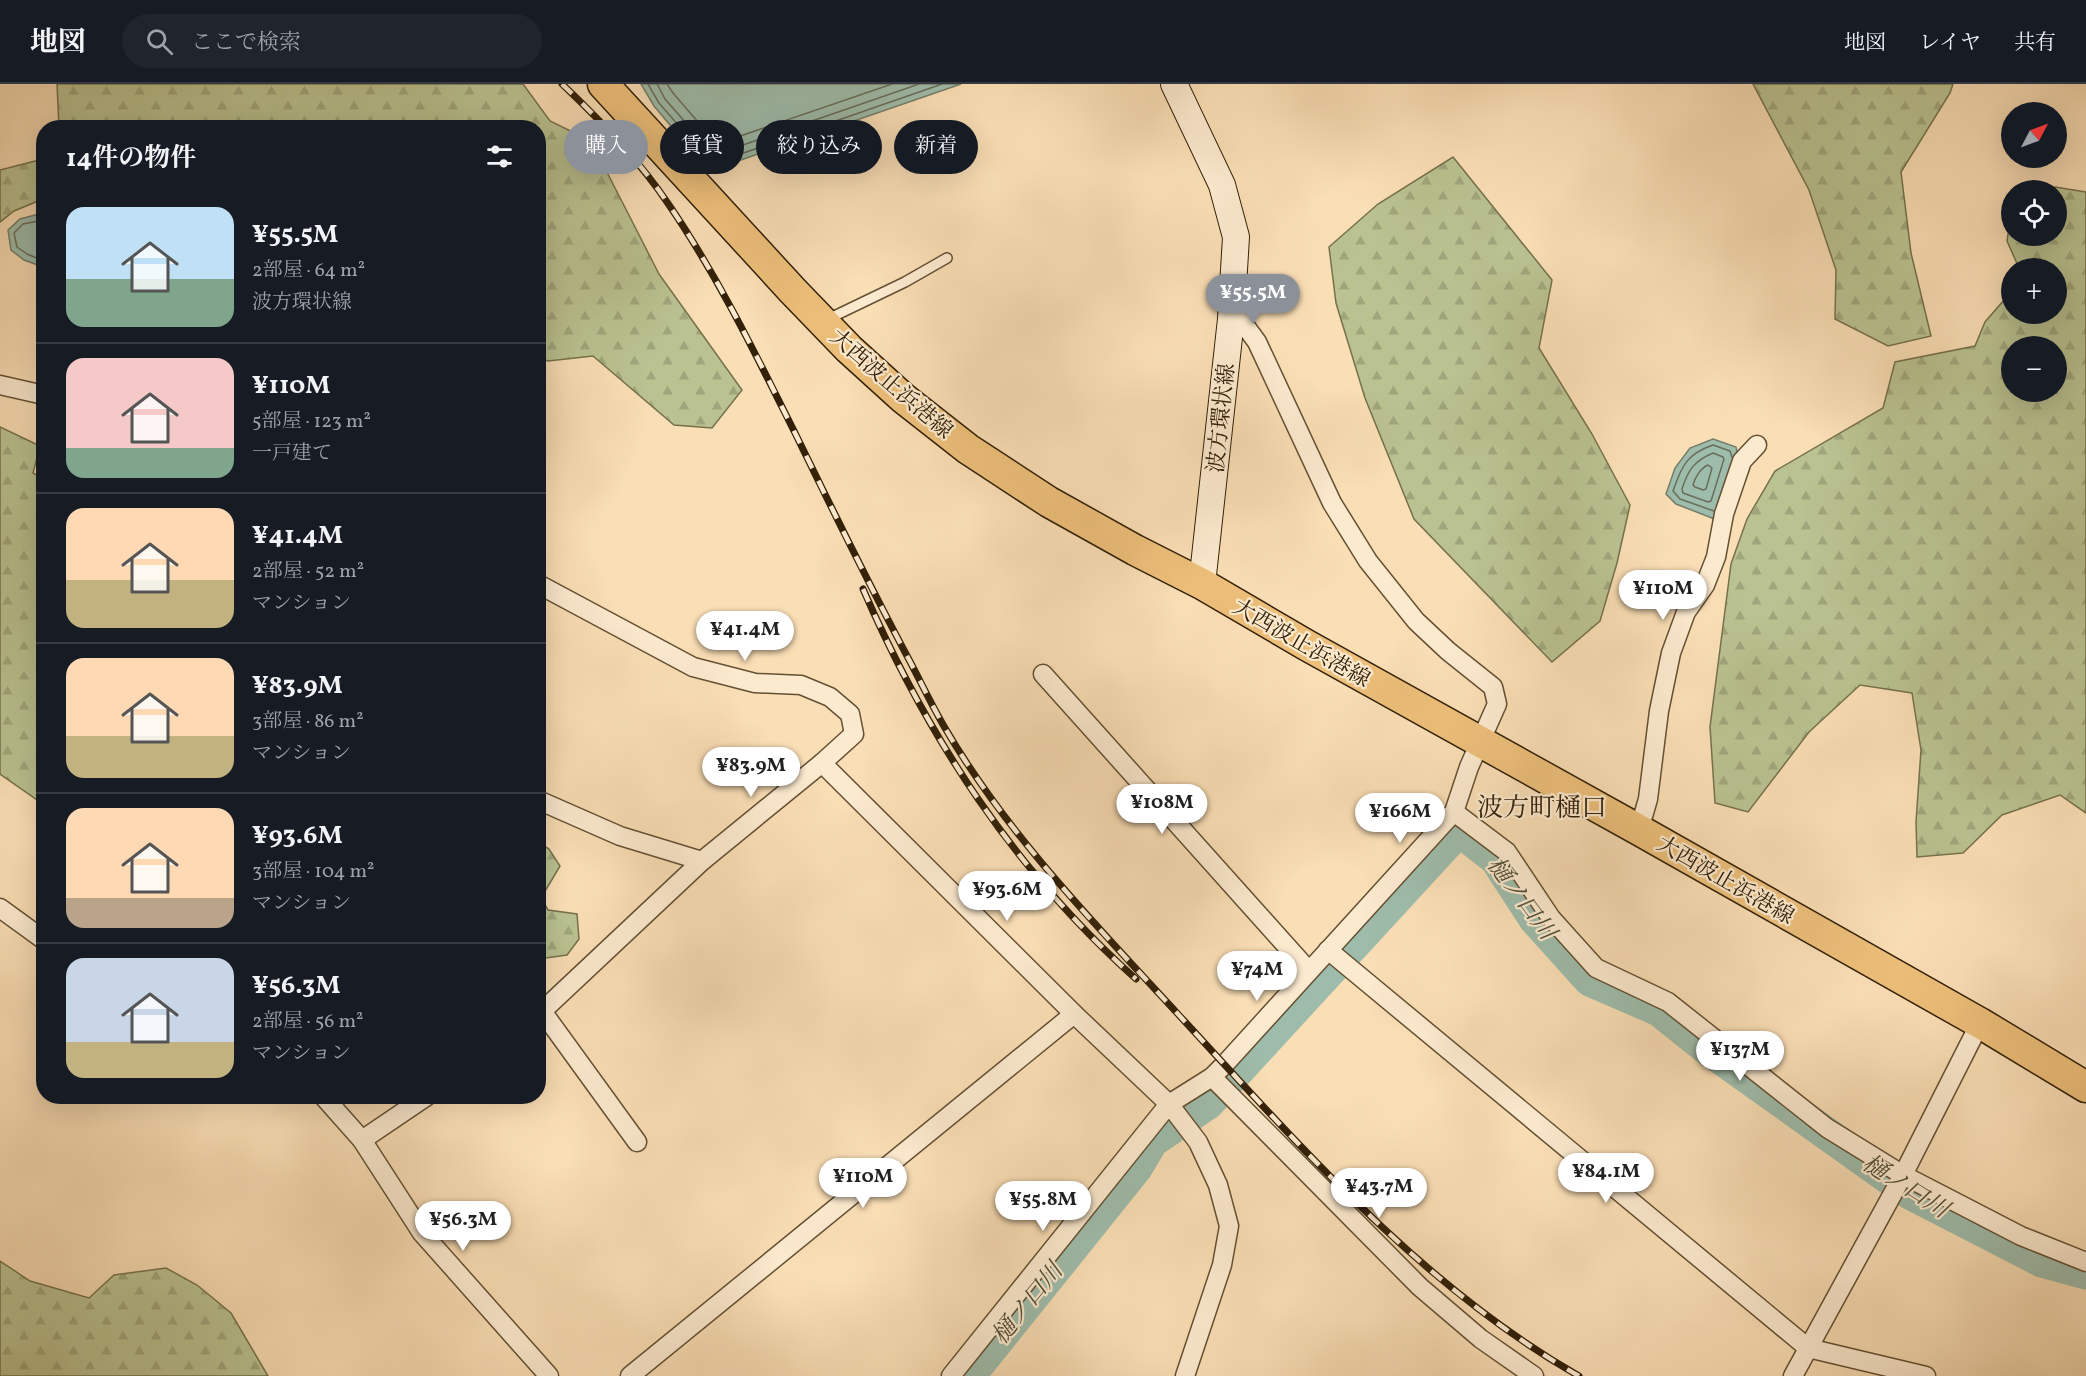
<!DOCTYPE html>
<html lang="ja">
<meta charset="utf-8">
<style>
:root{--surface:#171b24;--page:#20242c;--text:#f1f3f6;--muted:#9ea1a6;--line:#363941;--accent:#8c9099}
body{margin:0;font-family:Vollkorn,"Noto Serif JP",serif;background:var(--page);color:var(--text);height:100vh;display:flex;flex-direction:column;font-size:22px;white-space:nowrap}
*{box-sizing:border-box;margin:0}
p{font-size:20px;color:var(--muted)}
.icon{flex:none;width:33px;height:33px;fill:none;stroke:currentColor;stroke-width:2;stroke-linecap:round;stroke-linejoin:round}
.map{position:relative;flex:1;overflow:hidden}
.panel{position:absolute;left:36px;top:36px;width:510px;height:984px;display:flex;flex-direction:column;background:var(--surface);border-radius:24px;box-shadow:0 6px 24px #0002}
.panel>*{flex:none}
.hud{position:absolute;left:564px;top:36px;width:570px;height:54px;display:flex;gap:12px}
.needle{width:39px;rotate:49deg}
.buttons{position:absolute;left:2001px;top:18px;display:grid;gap:12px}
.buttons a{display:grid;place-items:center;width:66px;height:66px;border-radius:50%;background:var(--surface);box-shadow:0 6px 24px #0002;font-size:30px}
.price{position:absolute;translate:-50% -51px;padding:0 14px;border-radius:21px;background:#fff;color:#222;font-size:20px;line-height:39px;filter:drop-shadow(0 2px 3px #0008)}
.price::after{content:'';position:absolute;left:50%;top:36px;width:18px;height:14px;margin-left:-9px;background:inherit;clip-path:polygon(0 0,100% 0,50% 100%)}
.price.current{background:var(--accent);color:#fff}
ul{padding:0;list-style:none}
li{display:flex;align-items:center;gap:18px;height:150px;padding:0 30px}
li+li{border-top:2px solid var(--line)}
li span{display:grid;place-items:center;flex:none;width:168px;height:120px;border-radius:18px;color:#555}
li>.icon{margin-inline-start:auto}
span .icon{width:72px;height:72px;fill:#fffc;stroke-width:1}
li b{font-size:26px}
h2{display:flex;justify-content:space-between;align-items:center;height:72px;padding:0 30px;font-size:26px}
.tag{padding:0 21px;border-radius:27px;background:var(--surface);box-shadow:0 6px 24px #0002;font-size:21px;line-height:54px}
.tag.current{background:var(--accent);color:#fff}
header{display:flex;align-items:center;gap:36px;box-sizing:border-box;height:84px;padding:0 30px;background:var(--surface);border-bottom:2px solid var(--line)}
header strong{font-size:28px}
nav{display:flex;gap:33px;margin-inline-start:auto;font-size:21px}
.search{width:420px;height:54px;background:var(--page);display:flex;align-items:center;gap:15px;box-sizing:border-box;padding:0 21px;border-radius:33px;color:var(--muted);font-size:22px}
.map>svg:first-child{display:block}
.forest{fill:url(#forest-firs);stroke:#76714c;stroke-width:1.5;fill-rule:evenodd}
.water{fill:#9ebcab;stroke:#737e6a;stroke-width:1.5}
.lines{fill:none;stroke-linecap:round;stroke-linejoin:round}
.shore{stroke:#686e5a;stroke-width:1.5}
.river{stroke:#9ebcab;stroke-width:33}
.lane-casing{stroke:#645033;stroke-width:12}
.street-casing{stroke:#645033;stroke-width:21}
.secondary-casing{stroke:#322008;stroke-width:28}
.primary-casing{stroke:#322008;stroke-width:33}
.lane{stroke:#fceacf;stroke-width:9}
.street{stroke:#fceacf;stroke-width:18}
.secondary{stroke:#fceacf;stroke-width:26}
.primary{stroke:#edbf7a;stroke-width:30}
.rail-casing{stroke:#322008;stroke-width:7}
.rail{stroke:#fceacf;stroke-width:4.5;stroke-dasharray:14;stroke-linecap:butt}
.labels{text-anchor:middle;stroke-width:4.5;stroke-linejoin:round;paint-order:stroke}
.street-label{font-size:22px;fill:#322008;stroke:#fceacf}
.water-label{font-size:24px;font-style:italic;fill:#524f39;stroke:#fceacf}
.quarter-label{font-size:26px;fill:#322008;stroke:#fceacf}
</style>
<header>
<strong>地図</strong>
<div class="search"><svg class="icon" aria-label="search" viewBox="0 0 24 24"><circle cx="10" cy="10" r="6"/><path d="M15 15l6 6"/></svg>ここで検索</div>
<nav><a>地図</a><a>レイヤ</a><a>共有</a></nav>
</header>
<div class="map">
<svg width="2086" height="1292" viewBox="0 0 2086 1292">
<defs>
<pattern id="forest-firs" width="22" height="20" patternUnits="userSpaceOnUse" patternTransform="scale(1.5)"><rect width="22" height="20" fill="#bac291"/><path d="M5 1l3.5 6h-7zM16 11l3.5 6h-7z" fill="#a0a67c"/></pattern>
</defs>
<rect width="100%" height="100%" fill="#fadeb5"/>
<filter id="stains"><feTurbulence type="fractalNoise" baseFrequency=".00333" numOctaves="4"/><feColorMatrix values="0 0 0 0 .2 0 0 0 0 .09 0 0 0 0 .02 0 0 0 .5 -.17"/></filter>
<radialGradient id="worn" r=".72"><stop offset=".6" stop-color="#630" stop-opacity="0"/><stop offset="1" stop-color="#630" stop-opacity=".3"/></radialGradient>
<g class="forest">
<polygon points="57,0 523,0 550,37 591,57 659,190 742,306 712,344 674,341 593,272 548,277 539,274 538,44 59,43"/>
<polygon points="1753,0 1953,0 1950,9 1901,88 1911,169 1931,252 1888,262 1835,235 1836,186 1809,106"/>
<polygon points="1453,73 1552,196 1539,264 1592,350 1630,421 1617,479 1600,537 1552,578 1414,435 1365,314 1336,219 1329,163 1378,120"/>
<polygon points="43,75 43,115 14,127 0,138 0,86"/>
<path d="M2055 103 2086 108V729L2060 711 2002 731 1963 769 1917 773 1916 738 1921 666 1912 609 1860 601 1809 648 1748 728 1715 719 1710 643 1731 480 1747 435 1775 387 1883 324 1895 278 1975 262 1985 238 2011 208 2012 230H2056V184H2019L2007 157 2011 130 2012 152H2056V106H2047ZM2056 262V308H2012V262Z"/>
<polygon points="0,343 40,362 33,389 44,395 43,720 0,690"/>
<polygon points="538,758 549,765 560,782 541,814 548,826 577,830 579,855 567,871 539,875"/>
<polygon points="0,1177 30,1197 89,1214 114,1191 166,1184 197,1201 231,1229 268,1292 0,1292"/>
</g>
<g class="water">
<polygon points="641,0 961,0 709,87 654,22"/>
<polygon points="43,129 44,129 43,183 24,176 11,166 8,146 20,135"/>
<polygon points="1713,355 1736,363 1739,376 1717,436 1676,420 1666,410 1675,384 1690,364"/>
</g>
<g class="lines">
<g class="shore">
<polyline points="648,0 659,19 712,80 942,0"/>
<polyline points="657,0 665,15 714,71 919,0"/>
<polyline points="667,0 673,9 717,60 892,0"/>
<polyline points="44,136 23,140 14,149 17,163 27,170 44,177"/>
<path d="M1713 369 1723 373 1724 375 1711 417 1708 418 1683 409 1682 405C1688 386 1694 377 1713 369Z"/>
<path d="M1708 381 1712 384 1706 405 1703 406 1695 403 1693 401C1695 393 1701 384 1708 381Z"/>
<path d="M1714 427 1680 415 1673 407C1682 381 1687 370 1713 361L1730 367 1732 373"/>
</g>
<polyline class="river" points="969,1292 1136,1084 1152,1057 1208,1019 1459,746 1496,775 1535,835 1590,896 1659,926 1708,965 1910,1109 2042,1177 2086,1189"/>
<g class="lane-casing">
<polyline id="lane" points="826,236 905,198 947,174"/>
</g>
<g class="street-casing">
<g id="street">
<polyline points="0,301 44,311"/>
<polyline points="538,500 693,583 755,599 801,601 830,613 850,630 854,650 822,679 702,777 538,931"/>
<polyline points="1043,590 1309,887"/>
<polyline points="822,679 1074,930 1169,1020 1198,1058 1218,1101 1229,1142 1222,1181 1185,1292"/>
<polyline points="538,716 620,752 702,777"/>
<polyline points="1454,728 1507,768 1551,834 1596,884 1668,918 1827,1044 1903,1091 2021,1152 2086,1178"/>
<polyline points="1639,746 1648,715 1659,627 1671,569 1686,528 1705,501 1716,473 1724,430 1742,377 1757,361"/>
<polyline points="0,824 44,856"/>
<polyline points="1328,866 1808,1264 1926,1292"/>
<polyline points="542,927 637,1058"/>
<polyline points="1212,993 1420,1203 1481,1255 1534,1292"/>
<polyline points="323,1012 362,1056 422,1149 549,1292"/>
<polyline points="362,1056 427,1012"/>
<polyline points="630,1292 1074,930"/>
<polyline points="951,1292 1169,1020 1212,993 1224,981 1454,728 1469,683 1497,620 1493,603 1448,567 1416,537 1368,477 1332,419 1257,258 1232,224"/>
<polyline points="1793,1292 1903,1091 1980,939"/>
</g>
</g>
<g class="secondary-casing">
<polyline id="secondary" points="1174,0 1222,101 1236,153 1231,235 1202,500"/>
</g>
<g class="primary-casing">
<polyline id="primary" points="603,0 793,207 849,265 903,314 968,365 1049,418 1135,466 1202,500 1308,562 1639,746 1980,939 2086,1003"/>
</g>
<use href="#lane" class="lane"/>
<use href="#street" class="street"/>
<use href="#secondary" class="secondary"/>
<use href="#primary" class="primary"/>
<g class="rail-casing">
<g id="rail">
<path d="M562 0C600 36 638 75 667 118 718 192 757 273 797 353 832 425 868 498 906 570 919 594 931 620 945 644 1007 750 1094 839 1177 929 1299 1061 1421 1202 1579 1292"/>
<path d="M863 505C928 654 1014 786 1136 895"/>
</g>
</g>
<use href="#rail" class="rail"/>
</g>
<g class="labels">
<g class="street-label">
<text transform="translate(892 299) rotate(41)" y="8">大西波止浜港線</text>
<text transform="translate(1220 334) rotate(-84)" y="8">波方環状線</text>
<text transform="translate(1302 558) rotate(30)" y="8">大西波止浜港線</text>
<text transform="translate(1726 795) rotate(30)" y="8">大西波止浜港線</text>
</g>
<g class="water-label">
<text transform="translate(1522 814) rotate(53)" y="8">樋ノ口川</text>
<text transform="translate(1906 1102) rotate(32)" y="8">樋ノ口川</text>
<text transform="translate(1027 1219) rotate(-51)" y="8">樋ノ口川</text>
</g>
<g class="quarter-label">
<text x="1542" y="732">波方町樋口</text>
</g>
</g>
<rect width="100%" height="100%" filter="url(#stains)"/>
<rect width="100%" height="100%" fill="url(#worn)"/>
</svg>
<div class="buttons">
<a><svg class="needle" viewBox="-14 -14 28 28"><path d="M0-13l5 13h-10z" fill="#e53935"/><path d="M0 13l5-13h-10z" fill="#9ea1a6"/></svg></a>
<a><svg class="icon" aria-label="locate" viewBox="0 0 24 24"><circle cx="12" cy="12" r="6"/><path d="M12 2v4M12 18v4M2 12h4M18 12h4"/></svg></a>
<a>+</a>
<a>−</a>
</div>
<b class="price current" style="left:1253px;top:241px">¥55.5M</b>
<b class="price" style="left:1663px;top:537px">¥110M</b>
<b class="price" style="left:745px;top:578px">¥41.4M</b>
<b class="price" style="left:751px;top:714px">¥83.9M</b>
<b class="price" style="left:1162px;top:751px">¥108M</b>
<b class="price" style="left:1400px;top:760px">¥166M</b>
<b class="price" style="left:1007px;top:838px">¥93.6M</b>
<b class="price" style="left:1257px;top:918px">¥74M</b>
<b class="price" style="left:1740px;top:998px">¥137M</b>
<b class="price" style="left:1606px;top:1120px">¥84.1M</b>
<b class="price" style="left:863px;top:1125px">¥110M</b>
<b class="price" style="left:1379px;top:1135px">¥43.7M</b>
<b class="price" style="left:1043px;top:1148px">¥55.8M</b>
<b class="price" style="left:463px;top:1168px">¥56.3M</b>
<div class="hud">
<a class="tag current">購入</a>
<a class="tag">賃貸</a>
<a class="tag">絞り込み</a>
<a class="tag">新着</a>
</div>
<section class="panel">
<h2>14件の物件<svg class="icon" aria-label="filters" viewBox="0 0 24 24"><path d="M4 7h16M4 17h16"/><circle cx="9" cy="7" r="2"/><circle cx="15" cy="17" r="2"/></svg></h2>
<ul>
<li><span style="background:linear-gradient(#bfe0f5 60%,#7fa58c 0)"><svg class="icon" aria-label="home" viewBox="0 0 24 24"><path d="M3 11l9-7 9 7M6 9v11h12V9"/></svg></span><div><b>¥55.5M</b><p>2部屋 · 64 m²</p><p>波方環状線</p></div></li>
<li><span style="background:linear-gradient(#f6c9c9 75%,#7fa58c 0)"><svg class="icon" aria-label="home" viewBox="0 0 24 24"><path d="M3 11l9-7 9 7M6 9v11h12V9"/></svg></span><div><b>¥110M</b><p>5部屋 · 123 m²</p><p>一戸建て</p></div></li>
<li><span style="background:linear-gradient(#ffd9b3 60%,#c2b280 0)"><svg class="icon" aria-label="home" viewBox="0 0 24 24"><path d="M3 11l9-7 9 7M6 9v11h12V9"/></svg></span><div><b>¥41.4M</b><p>2部屋 · 52 m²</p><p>マンション</p></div></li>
<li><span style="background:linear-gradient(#ffd9b3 65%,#c2b280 0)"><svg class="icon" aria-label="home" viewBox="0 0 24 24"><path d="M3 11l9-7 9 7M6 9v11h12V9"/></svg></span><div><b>¥83.9M</b><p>3部屋 · 86 m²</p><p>マンション</p></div></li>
<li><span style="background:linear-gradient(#ffd9b3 75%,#b9a48a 0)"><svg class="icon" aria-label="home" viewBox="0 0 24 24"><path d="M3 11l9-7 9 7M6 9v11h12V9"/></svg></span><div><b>¥93.6M</b><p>3部屋 · 104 m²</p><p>マンション</p></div></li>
<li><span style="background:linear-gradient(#c9d6e8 70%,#c2b280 0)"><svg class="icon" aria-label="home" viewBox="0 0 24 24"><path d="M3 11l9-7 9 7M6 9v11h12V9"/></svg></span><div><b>¥56.3M</b><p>2部屋 · 56 m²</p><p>マンション</p></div></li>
</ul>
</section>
</div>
